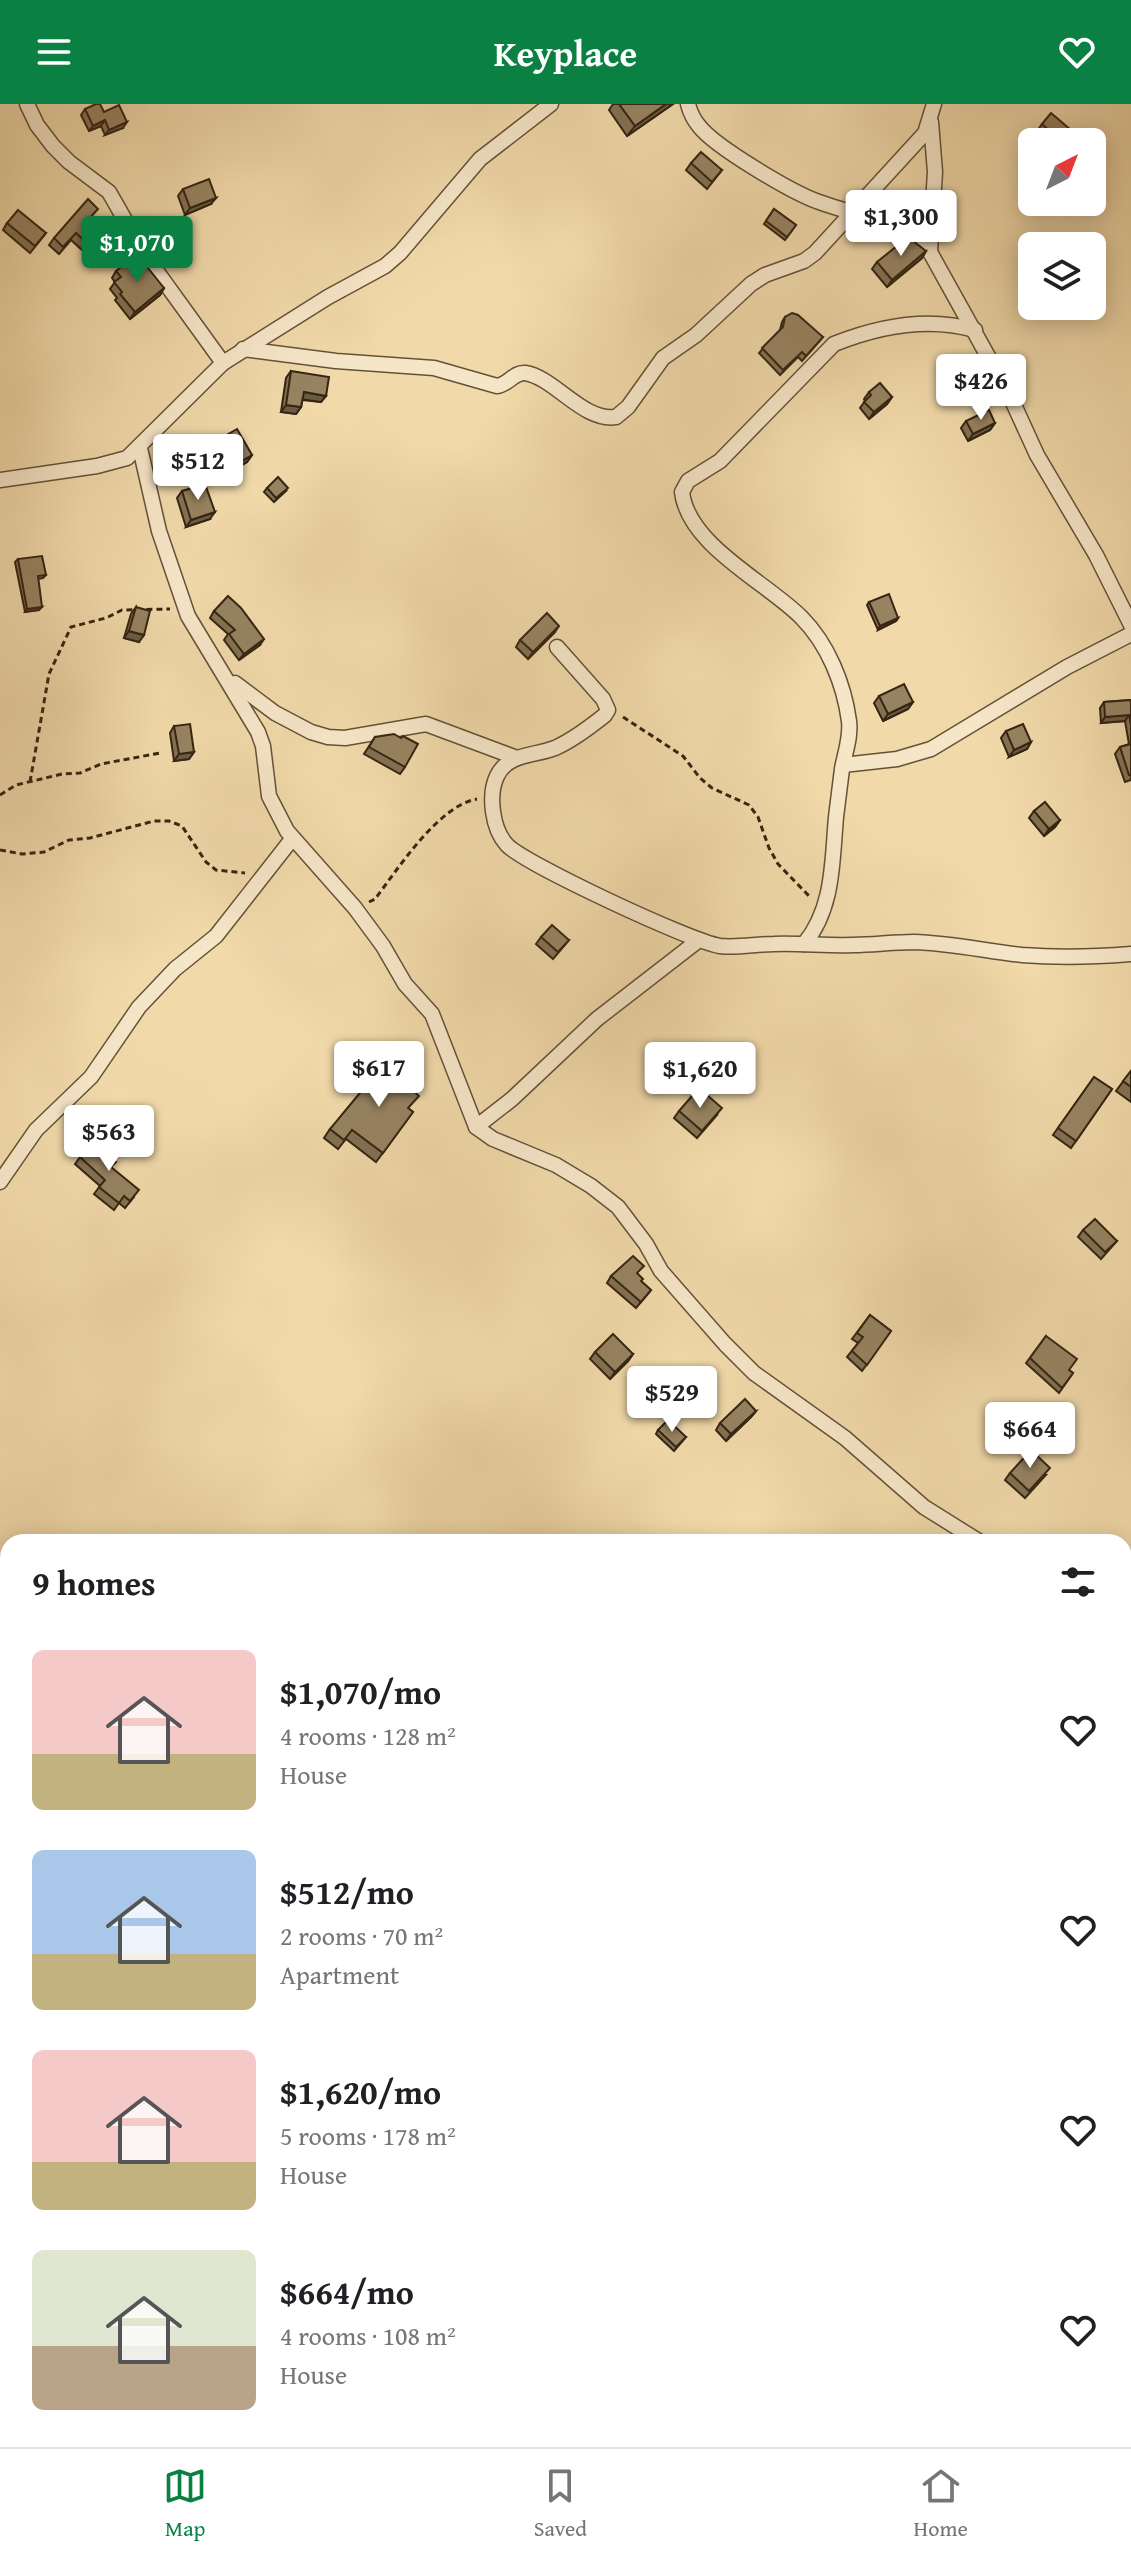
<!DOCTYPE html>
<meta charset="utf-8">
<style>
:root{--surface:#fff;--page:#f6f6f6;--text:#202124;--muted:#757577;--line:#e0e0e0;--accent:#0b8043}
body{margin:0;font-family:"Gentium Book Plus",serif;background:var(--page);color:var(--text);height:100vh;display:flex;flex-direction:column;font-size:30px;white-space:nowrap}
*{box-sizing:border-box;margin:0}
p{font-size:26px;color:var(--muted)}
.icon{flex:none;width:44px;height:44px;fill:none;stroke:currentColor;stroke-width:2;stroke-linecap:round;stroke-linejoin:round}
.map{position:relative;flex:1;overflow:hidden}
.drawer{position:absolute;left:0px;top:1430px;width:1132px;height:914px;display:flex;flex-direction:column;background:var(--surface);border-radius:24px 24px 0 0;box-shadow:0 4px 20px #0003}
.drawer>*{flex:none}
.needle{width:52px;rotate:42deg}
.tools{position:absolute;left:1018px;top:24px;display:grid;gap:16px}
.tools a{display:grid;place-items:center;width:88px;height:88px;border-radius:12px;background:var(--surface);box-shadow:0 4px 20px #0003;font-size:40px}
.price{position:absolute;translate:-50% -68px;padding:0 18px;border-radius:8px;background:#fff;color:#222;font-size:26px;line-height:52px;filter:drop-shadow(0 2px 4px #0008)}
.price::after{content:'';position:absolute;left:50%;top:48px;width:24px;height:18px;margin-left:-12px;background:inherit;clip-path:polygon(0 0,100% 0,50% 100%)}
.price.active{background:var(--accent);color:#fff}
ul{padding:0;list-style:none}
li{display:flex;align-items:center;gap:24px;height:200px;padding:0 32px}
li span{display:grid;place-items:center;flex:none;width:224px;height:160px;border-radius:12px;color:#555}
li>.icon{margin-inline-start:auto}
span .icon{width:96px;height:96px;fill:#fffc;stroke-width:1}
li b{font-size:34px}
h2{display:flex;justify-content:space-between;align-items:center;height:96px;padding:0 32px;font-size:34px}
header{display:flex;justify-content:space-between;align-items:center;height:104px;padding:0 32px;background:var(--accent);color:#fff;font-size:36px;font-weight:700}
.tab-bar{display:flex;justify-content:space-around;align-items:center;height:112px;border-top:2px solid var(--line);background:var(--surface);font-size:22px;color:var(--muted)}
.tab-bar a{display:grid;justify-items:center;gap:4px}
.tab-bar .active{color:var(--accent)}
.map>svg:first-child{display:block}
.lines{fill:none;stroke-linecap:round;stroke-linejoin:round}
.street-casing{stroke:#645238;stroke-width:17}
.path{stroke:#352512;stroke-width:3;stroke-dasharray:6 4;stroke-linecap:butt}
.street{stroke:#f6e6c8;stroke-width:14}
.wall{fill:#827153;stroke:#352512;stroke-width:2}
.shaded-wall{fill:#6a5c44;stroke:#352512;stroke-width:2}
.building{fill:#978361;stroke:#352512;stroke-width:2}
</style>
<header><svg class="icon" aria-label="menu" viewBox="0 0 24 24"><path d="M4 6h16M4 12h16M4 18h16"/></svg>Keyplace<svg class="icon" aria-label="heart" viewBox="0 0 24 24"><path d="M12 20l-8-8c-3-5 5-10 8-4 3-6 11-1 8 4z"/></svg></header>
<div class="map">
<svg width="1131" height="2343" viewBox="0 0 1131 2343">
<rect width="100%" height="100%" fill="#f1d9aa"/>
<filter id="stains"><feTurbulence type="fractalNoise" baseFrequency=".0025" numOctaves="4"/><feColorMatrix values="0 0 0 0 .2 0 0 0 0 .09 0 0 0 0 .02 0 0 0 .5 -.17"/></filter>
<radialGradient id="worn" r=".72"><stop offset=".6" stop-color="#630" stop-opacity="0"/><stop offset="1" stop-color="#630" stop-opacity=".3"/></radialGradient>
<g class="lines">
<g class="street-casing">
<g id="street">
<polyline points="27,0 37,21 53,42 69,58 109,88 145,151 223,259"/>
<path d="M688 0C690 8 694 16 699 22 715 43 793 89 819 98 858 112 899 117 930 148L1010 292 1037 351 1096 451 1131 521"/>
<polyline points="930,148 935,68 931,18"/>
<path d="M243 245 336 257 434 264 497 282C508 281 514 268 525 269 554 273 583 318 616 313L628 303 663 254 696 231 751 180 765 171 804 157 815 149 925 29 934 0"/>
<polyline points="140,344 159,427 188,512 258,628 263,642 269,692 287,727 355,804 383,842 405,880 432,910 476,1023 493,1035 556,1061 591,1082 618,1103 646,1140 661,1167 725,1240 754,1269 845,1334 924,1403 980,1438"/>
<polyline points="0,376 97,362 127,354 223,259 328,193 385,162 400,149 480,55 551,0"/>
<path d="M557 543 603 595 608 606 605 611C590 623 573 636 555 644 535 652 508 649 497 672 488 691 492 725 507 741 525 760 692 838 720 842 738 844 756 840 774 840 801 839 827 842 853 841 873 841 893 838 914 838 950 839 986 847 1022 851 1058 854 1095 853 1131 850"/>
<polyline points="235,579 275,609 311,628 328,633 345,634 426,620 517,654"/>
<polyline points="843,661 897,655 931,645 1067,563 1131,530"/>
<path d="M804 840C834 804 832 757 836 713 838 697 840 681 842 665 845 648 851 634 849 617 844 580 828 540 801 513 766 478 688 441 682 388L688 377 720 357 834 240C879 222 929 213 975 226"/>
<polyline points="476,1023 512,995 597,915 699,836"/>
<polyline points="0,1078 36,1026 91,973 139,903 175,865 216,832 292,735"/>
<polyline points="1124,1506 1131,1511"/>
<polyline points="1124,1550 1131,1545"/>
<polyline points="0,1862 8,1882"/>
<polyline points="1124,1972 1131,1989"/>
<polyline points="131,2336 131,2343"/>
</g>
</g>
<g class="path">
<polyline points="623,613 683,652 700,674 712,684 749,701 758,713 769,744 778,760 810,793"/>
<polyline points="30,678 49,570 71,523 106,514 122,506 170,505"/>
<polyline points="0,691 16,681 62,670 80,669 101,660 160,649"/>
<polyline points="0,746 22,750 44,748 69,736 90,734 154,717 169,717 182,722 206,758 216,766 245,769"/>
<path d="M369 798 375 795C398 765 438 702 477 695"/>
<polyline points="800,2336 807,2343"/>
</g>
<use href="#street" class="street"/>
</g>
<g class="wall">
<polygon points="613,0 673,0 627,32 609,6"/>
<polygon points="85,5 104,8 123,24 105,31 101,22 89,27 81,11"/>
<polygon points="1042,20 1071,26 1061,38 1049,38 1037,27"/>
<polygon points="691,59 722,66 707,85 686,66"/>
<polygon points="183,85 211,100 185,111 178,92"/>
<polygon points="774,105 796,121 785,136 764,120"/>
<polygon points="90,115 95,131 82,146 71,136 59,150 49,141 54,134"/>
<polygon points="7,119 46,129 30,149 3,126"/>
<polygon points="926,147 922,154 887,183 872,165 877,158"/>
<polygon points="132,160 164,184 160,191 130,215 115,196 117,194 110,185 115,178 112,174 116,167"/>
<polygon points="785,213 823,233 802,257 798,253 780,271 759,249 780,226 782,218"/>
<polygon points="291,267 326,292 321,298 302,296 301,303 296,310 281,308 286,274"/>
<polygon points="869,288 892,293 887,300 869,315 860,304 865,297 864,295"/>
<polygon points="966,317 995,319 990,326 968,337 961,324"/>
<polygon points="223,333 252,351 247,358 225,371 214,353 221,345 218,340"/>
<polygon points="267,384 286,387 274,398 264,388"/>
<polygon points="182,387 210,415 186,423 177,394"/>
<polygon points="18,455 46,471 43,474 38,475 39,506 25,508 15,458"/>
<polygon points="869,498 898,514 896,517 878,526 867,501"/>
<polygon points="136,503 139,538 124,534 131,510"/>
<polygon points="214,507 260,541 239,556 224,536 228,530 210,514"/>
<polygon points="554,529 528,555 516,543 520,536"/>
<polygon points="879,592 913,598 908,605 883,617 874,599"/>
<polygon points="1131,596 1131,676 1125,678 1115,650 1120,643 1129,640 1125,617 1101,619 1100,604 1104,598"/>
<polygon points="174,622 194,648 189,655 174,657 170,629"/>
<polygon points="1006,627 1031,638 1027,645 1009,653 1001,634"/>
<polygon points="375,633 405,663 400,670 364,650"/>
<polygon points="1034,707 1060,716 1055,723 1044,732 1029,714"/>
<polygon points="541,833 569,836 553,855 536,840"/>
<polygon points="1131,967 1131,998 1116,987"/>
<polygon points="384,972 409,984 409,1005 413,1008 376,1058 346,1035 338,1045 324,1034 330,1025"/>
<polygon points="1094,973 1112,985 1071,1044 1053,1031"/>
<polygon points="679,1007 717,1011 697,1034 674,1014"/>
<polygon points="77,1019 107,1027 93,1044 72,1026"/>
<polygon points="113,1045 109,1051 112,1064 134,1093 125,1104 119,1099 114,1106 94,1090 100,1082 75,1060 80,1053 92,1047"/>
<polygon points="1083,1126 1117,1137 1101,1155 1078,1133"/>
<polygon points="638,1170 641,1177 651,1186 636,1204 607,1179 611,1172"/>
<polygon points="870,1211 891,1227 862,1267 847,1253 858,1239 852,1235"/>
<polygon points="1046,1232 1069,1266 1073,1269 1059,1289 1026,1259"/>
<polygon points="595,1248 633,1250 628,1257 610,1275 590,1255"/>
<polygon points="756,1307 751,1313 726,1337 716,1326 720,1319"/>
<polygon points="658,1326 686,1333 674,1347 656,1330"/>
<polygon points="1010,1369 1046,1371 1025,1394 1005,1376"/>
</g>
<g class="shaded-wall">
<polygon points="666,0 673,0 627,32 635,22"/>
<polygon points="105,16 101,22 89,27 93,22"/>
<polygon points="127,18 123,24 105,31 109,26"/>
<polygon points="216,94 211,100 185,111 190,104"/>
<polygon points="926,147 922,154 887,183 892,176"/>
<polygon points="164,184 160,191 130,215 135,208"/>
<polygon points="304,288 326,292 321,298 299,295"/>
<polygon points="892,293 887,300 869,315 874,308"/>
<polygon points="286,301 301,303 296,310 281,308"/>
<polygon points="995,319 990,326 968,337 973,330"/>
<polygon points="252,351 247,358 225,371 230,364"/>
<polygon points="215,408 210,415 186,423 191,416"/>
<polygon points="42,503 39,506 25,508 27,505"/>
<polygon points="898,514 896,517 878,526 880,522"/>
<polygon points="559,522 554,529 528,555 533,548"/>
<polygon points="129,527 144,531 139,538 124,534"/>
<polygon points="264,535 260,541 239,556 244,550"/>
<polygon points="913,598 908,605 883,617 888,610"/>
<polygon points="1129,611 1125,617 1101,619 1105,613"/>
<polygon points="1031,638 1027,645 1009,653 1014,646"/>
<polygon points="194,648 189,655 174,657 179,650"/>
<polygon points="1060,716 1055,723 1044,732 1049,725"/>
<polygon points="633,1250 628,1257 610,1275 615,1268"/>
<polygon points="756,1307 751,1313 726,1337 731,1330"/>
</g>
<g class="building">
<polygon points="96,0 100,0 104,8 119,1 127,18 109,26 105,16 93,22 85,5"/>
<polygon points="619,0 666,0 635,22"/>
<polygon points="1051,9 1071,26 1061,37 1042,20"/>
<polygon points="701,48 722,66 712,78 691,59"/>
<polygon points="209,75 216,94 190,104 183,85"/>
<polygon points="88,95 98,105 89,115 100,124 87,139 76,129 63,143 54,134"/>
<polygon points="774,105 796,121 787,133 766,117"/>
<polygon points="18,106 46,129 35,142 7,119"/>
<polygon points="908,133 926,147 892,176 877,158"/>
<polygon points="140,154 164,184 135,208 120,190 122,188 114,178 121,173 116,167 129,157 132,160"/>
<polygon points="792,209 798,211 823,233 806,252 802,248 783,266 762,244 783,223 785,213"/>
<polygon points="291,267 329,273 326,292 304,288 301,303 286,301"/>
<polygon points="880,279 892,293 874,308 864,298 871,291 869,288"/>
<polygon points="989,306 995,319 973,330 966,317"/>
<polygon points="237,325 252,351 230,364 219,346 228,341 223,333"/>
<polygon points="278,373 288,384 276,394 267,384"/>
<polygon points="205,380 215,408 191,416 182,387"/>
<polygon points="42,452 46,471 38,472 42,503 27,505 18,455"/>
<polygon points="889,490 898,514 880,522 869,498"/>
<polygon points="228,492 241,504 264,535 244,550 229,530 235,526 214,507"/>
<polygon points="136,503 150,507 144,531 129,527"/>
<polygon points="547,509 559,522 533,548 520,536"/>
<polygon points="904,580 913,598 888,610 879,592"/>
<polygon points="1131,596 1131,621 1129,611 1105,613 1104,598"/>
<polygon points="190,620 194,648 179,650 174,622"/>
<polygon points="1023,620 1031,638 1014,646 1006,627"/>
<polygon points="394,630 401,634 403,632 418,640 405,663 369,643 375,633"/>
<polygon points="1131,640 1131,671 1129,671 1120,643"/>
<polygon points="1045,698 1060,716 1049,725 1034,707"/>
<polygon points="552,821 569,836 558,848 541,833"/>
<polygon points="394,960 414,977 409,983 419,992 408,1004 413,1008 383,1049 352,1026 344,1036 330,1025 378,967 384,972"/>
<polygon points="1131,967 1131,983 1123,977"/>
<polygon points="1094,973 1112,985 1076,1037 1058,1024"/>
<polygon points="699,984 722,1004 702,1027 679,1007"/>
<polygon points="87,1008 97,1017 102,1011 112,1021 98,1037 77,1019"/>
<polygon points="102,1036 113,1045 108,1050 116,1058 111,1063 139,1086 130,1097 124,1092 119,1099 99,1083 105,1076 80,1053 88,1044 92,1047"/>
<polygon points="1095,1115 1117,1137 1105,1148 1083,1126"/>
<polygon points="633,1152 644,1162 637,1169 643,1175 641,1177 651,1186 641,1198 611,1172"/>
<polygon points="870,1211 891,1227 867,1261 852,1247 863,1233 857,1229"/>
<polygon points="613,1230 633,1250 615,1268 595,1248"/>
<polygon points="1046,1232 1077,1255 1069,1266 1073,1269 1062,1284 1030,1254"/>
<polygon points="745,1295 756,1307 731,1330 720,1319"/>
<polygon points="668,1316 686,1333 676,1343 658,1326"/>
<polygon points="1031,1346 1050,1364 1029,1387 1010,1369"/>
</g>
<rect width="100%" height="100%" filter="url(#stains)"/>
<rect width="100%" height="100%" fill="url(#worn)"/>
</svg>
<div class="tools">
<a><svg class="needle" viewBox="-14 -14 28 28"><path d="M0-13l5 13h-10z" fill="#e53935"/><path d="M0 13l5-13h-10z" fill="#757577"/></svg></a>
<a><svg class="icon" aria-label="layers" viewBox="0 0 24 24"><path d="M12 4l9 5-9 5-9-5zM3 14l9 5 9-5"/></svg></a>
</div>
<b class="price" style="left:901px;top:154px">$1,300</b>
<b class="price active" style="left:137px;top:180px">$1,070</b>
<b class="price" style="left:981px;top:318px">$426</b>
<b class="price" style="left:198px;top:398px">$512</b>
<b class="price" style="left:379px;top:1005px">$617</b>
<b class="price" style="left:700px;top:1006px">$1,620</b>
<b class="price" style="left:109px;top:1069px">$563</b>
<b class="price" style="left:672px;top:1330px">$529</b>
<b class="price" style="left:1030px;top:1366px">$664</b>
<section class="drawer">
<h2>9 homes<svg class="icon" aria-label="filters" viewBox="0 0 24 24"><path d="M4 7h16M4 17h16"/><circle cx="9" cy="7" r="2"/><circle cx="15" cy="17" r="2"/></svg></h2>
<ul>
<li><span style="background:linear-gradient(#f6c9c9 65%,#c2b280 0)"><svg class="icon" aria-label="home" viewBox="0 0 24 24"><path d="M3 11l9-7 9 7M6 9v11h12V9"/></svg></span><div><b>$1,070/mo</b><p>4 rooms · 128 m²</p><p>House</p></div><svg class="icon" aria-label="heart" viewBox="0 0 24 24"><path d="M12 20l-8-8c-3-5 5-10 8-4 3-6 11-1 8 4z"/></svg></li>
<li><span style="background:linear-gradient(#a9c7e8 65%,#c2b280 0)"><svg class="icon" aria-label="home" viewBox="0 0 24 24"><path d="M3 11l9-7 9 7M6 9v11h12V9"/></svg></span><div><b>$512/mo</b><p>2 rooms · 70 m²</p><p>Apartment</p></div><svg class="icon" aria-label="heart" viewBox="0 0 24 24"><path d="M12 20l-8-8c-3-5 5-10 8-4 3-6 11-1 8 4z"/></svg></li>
<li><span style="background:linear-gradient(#f6c9c9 70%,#c2b280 0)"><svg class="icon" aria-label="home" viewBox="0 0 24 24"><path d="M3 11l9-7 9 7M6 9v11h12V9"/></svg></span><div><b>$1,620/mo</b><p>5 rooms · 178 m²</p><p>House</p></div><svg class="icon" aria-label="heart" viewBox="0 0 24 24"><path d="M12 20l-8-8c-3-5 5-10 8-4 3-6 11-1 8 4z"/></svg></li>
<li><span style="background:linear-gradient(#dfe7d0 60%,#b9a48a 0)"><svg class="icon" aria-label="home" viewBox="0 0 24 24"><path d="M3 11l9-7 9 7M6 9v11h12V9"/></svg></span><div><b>$664/mo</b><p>4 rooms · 108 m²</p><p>House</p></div><svg class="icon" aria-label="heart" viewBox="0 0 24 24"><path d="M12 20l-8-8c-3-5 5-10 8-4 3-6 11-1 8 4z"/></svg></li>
</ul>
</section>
</div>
<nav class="tab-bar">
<a class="active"><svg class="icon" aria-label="map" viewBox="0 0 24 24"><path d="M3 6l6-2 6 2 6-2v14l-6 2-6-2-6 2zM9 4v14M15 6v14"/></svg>Map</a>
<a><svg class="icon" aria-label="saved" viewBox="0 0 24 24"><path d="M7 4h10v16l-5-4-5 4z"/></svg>Saved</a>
<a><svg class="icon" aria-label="home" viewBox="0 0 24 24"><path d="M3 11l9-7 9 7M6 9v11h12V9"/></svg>Home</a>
</nav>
